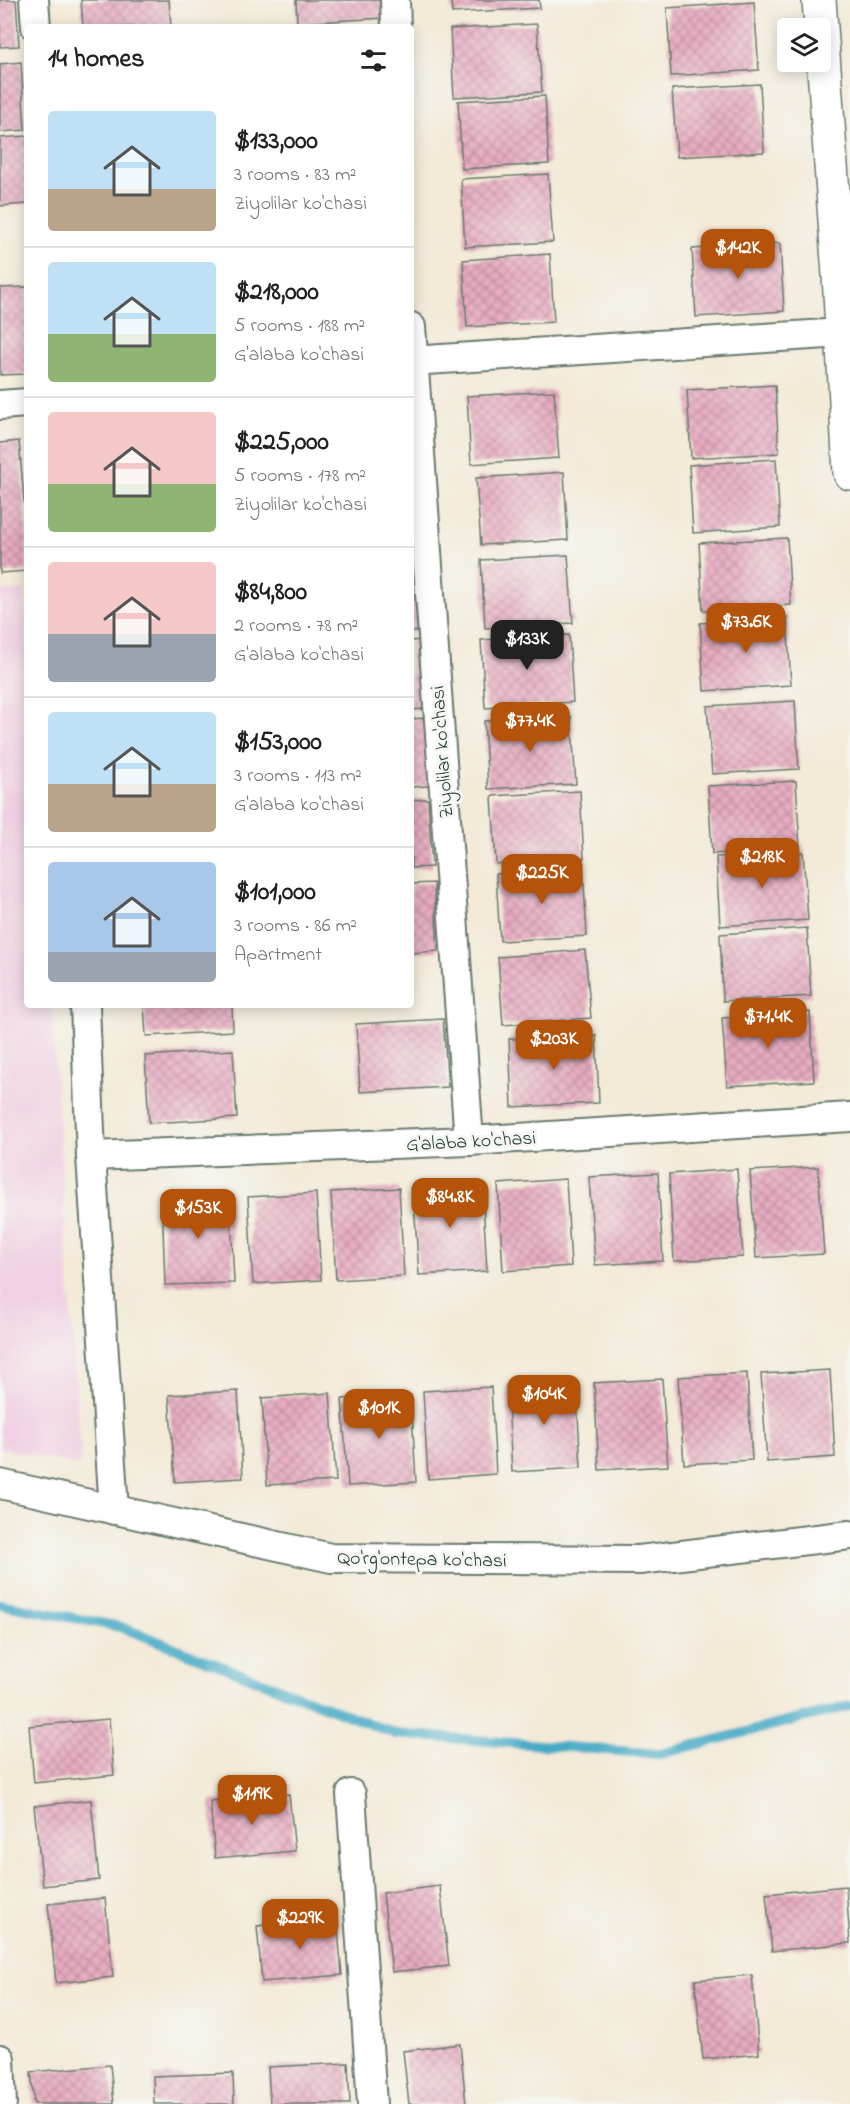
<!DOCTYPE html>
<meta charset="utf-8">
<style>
:root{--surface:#fff;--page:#f2f2f2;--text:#222;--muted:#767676;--line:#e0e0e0;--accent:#b45309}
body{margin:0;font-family:"Indie Flower",sans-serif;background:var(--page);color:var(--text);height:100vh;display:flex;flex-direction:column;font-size:22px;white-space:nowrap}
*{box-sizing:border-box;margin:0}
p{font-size:20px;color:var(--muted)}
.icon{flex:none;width:33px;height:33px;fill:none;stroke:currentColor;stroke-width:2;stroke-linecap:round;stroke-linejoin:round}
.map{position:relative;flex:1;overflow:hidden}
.side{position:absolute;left:24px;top:24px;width:390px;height:984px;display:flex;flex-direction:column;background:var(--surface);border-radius:6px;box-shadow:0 3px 15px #0003}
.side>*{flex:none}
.controls{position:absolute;left:777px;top:18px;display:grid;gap:12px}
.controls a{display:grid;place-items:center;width:54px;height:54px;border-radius:6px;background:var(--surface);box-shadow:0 3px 15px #0003;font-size:30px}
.price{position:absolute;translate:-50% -51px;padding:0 14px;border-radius:12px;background:var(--accent);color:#fff;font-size:20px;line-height:39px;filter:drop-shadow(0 2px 3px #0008)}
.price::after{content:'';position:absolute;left:50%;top:36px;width:18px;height:14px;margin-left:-9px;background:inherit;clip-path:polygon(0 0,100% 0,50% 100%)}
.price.current{background:#222;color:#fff}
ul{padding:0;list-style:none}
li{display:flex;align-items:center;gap:18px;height:150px;padding:0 24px}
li+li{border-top:2px solid var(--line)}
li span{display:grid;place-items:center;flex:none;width:168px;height:120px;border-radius:6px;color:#555}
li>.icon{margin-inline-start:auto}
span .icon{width:72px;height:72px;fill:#fffc;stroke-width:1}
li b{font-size:26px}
h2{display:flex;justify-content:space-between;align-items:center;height:72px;padding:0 24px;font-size:26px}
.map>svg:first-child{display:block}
.built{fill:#f1d0e3}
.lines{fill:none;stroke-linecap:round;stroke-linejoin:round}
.stream{stroke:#47abc6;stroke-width:10}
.building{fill:url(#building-cross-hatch)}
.street-casing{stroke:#697a6d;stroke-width:32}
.secondary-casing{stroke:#697a6d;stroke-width:36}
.street{stroke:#fff;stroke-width:28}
.secondary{stroke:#fff;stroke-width:33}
.labels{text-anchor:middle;stroke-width:6;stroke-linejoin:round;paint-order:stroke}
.street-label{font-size:20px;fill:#1f3d34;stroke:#f6f6f2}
</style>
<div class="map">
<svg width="850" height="2104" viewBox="0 0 850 2104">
<defs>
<pattern id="building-cross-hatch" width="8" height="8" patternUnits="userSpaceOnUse" patternTransform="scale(1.5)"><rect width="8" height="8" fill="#e9acc1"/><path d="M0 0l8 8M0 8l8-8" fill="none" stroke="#bc8d9e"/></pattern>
</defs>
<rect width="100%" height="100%" fill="#f6f6f2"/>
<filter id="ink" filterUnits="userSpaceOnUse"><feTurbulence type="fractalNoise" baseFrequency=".0167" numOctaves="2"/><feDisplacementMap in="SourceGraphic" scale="12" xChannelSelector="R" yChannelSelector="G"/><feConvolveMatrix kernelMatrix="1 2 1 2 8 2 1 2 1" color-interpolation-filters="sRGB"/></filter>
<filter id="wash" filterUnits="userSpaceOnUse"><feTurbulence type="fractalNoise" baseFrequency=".008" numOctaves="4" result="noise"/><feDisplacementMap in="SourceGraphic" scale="24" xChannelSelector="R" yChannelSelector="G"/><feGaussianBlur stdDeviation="1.35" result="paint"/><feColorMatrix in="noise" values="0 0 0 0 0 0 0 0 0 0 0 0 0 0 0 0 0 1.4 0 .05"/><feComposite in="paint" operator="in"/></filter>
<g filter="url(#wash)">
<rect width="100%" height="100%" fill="#f3ead7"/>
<polygon class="built" points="24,590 27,642 27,1005 51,1005 81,1466 0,1448 0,591"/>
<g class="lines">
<polyline class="stream" points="0,1604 121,1627 396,1734 660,1754 850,1706"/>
</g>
<g id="blocks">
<g class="building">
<polygon points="0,0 16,0 19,46 0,47"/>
<polygon points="81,0 169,0 171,27 83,27"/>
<polygon points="296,0 384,0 385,18 297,23"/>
<polygon points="451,0 539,0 540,8 452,13"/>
<polygon points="754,2 759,70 671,76 667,8"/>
<polygon points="537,24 542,92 454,97 450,29"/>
<polygon points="21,62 25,130 0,132 0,64"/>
<polygon points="760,84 764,152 677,157 672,89"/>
<polygon points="545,96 549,164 462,169 458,101"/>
<polygon points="27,136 27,204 0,206 0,138"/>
<polygon points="548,174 553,242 465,247 461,179"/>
<polygon points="780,243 784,311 696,317 692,249"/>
<polygon points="550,254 554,322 467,327 463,260"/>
<polygon points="27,287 27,374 0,375 0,288"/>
<polygon points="775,385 779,453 691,458 687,390"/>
<polygon points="554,391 559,458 471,464 467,396"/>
<polygon points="19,441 27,535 27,571 0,573 0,443"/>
<polygon points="776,459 780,527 693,533 689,465"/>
<polygon points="564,472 568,540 481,545 476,478"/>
<polygon points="787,538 791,605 703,611 699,543"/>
<polygon points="568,555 573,623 485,628 481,560"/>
<polygon points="416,563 421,631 411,632 411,564"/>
<polygon points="787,617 791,685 704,691 700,623"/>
<polygon points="569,635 573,702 485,708 481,640"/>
<polygon points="420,640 424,709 411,710 411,641"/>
<polygon points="795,701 799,769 712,774 707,706"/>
<polygon points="571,716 576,784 488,789 484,721"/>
<polygon points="425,718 429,786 411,787 411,719"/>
<polygon points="796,781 800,849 712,854 708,786"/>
<polygon points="580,791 584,858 496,864 492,796"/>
<polygon points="428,799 432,867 411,868 411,800"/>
<polygon points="803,852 808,920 720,926 716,857"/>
<polygon points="583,868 587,936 500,941 496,874"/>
<polygon points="434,883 438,951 411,953 411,884"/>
<polygon points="807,928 811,996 723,1001 720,934"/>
<polygon points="585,950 591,1018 503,1025 498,957"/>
<polygon points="144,1005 232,1005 233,1031 146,1036"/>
<polygon points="810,1012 814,1081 727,1086 722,1018"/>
<polygon points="443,1019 448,1087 360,1092 356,1024"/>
<polygon points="596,1035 599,1103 512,1107 509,1039"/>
<polygon points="233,1050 237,1118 149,1123 145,1056"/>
<polygon points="818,1167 824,1254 756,1258 750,1171"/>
<polygon points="737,1169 743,1257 674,1261 669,1174"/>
<polygon points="658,1173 663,1261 595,1265 589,1177"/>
<polygon points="566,1179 571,1266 503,1271 498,1184"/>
<polygon points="482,1184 487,1271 419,1275 413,1188"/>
<polygon points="399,1188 404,1276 336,1280 331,1192"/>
<polygon points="316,1193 321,1280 253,1284 248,1197"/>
<polygon points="230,1195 234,1283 165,1285 162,1198"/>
<polygon points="830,1370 835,1457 767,1462 761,1374"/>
<polygon points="747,1373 752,1460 684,1464 678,1377"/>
<polygon points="662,1379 668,1466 599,1470 594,1383"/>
<polygon points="576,1381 581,1468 512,1472 507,1385"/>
<polygon points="491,1387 496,1474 428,1479 423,1391"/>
<polygon points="238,1391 243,1478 175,1482 169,1395"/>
<polygon points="330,1393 336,1481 267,1485 262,1398"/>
<polygon points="411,1395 416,1482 348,1486 342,1399"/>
<polygon points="109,1719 114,1775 34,1783 29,1726"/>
<polygon points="289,1794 295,1851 215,1858 210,1801"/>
<polygon points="91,1800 99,1880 43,1886 34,1806"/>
<polygon points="440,1886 449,1966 392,1972 383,1893"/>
<polygon points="846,1886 850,1943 772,1951 766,1894"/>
<polygon points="105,1898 113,1977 56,1983 48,1904"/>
<polygon points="337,1918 342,1975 262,1982 257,1926"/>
<polygon points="752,1975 759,2054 703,2059 695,1980"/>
<polygon points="460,2044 466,2104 409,2104 403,2051"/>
<polygon points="348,2063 350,2104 270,2104 268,2067"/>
<polygon points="110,2065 114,2104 34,2104 31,2072"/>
<polygon points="233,2073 234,2104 154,2104 153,2076"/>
</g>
</g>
</g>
<g filter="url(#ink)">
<use href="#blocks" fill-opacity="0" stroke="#697a6d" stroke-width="1.5"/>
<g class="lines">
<g class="street-casing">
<g id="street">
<polyline points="34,0 36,27"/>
<polyline points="395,0 396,27"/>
<polyline points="411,327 469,1141"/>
<polyline points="411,361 842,333"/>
<polyline points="0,405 27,403"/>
<polyline points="85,1005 91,1156 114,1510"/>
<polyline points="91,1156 469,1141 850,1117"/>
<polyline points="0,1484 331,1558 639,1560 850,1535"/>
<polyline points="351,1794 372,2104"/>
<polyline points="0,2059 2,2104"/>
</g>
</g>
<g class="secondary-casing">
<polyline id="secondary" points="819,0 839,275 850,473"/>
</g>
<use href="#street" class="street"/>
<use href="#secondary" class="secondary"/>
</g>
</g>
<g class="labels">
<g class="street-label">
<text transform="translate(441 752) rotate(-94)" y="7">Ziyolilar ko'chasi</text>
<text transform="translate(471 1140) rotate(-3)" y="7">G'alaba ko'chasi</text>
<text transform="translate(422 1558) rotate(1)" y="7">Qo'rg'ontepa ko'chasi</text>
</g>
</g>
</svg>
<div class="controls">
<a><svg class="icon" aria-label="layers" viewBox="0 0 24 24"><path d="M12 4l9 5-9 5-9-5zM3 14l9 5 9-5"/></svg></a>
</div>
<b class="price" style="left:738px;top:280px">$142K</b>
<b class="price" style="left:746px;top:654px">$73.6K</b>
<b class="price current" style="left:527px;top:671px">$133K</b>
<b class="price" style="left:530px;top:753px">$77.4K</b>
<b class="price" style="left:762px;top:889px">$218K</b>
<b class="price" style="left:542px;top:905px">$225K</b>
<b class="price" style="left:768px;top:1049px">$71.4K</b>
<b class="price" style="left:554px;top:1071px">$203K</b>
<b class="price" style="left:450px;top:1229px">$84.8K</b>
<b class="price" style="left:198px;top:1240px">$153K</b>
<b class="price" style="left:544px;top:1426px">$104K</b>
<b class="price" style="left:379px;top:1440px">$101K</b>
<b class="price" style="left:252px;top:1826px">$119K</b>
<b class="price" style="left:300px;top:1950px">$229K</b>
<section class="side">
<h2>14 homes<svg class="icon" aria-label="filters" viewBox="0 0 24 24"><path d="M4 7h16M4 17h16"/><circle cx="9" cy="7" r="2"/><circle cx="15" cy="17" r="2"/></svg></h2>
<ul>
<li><span style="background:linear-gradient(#bfe0f5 65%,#b9a48a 0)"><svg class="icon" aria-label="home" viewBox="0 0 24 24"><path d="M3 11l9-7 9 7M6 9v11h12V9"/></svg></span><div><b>$133,000</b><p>3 rooms · 83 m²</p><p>Ziyolilar ko'chasi</p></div></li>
<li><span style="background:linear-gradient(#bfe0f5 60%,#8fb573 0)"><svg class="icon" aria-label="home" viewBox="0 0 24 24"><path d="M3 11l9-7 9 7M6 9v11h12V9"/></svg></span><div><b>$218,000</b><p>5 rooms · 188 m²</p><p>G'alaba ko'chasi</p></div></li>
<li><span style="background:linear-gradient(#f6c9c9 60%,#8fb573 0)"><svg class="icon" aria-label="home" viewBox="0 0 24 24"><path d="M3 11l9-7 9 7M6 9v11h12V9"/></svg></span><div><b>$225,000</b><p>5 rooms · 178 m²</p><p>Ziyolilar ko'chasi</p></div></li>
<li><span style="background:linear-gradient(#f6c9c9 60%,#9aa5b1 0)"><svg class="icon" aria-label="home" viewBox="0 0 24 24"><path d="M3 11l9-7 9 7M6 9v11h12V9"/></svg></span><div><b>$84,800</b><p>2 rooms · 78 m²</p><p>G'alaba ko'chasi</p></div></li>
<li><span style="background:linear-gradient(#bfe0f5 60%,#b9a48a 0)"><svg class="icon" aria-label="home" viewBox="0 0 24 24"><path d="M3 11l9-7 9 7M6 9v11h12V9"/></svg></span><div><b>$153,000</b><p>3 rooms · 113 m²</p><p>G'alaba ko'chasi</p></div></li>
<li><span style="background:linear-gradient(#a9c7e8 75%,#9aa5b1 0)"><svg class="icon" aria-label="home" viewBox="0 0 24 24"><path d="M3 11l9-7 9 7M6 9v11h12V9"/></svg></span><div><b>$101,000</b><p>3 rooms · 86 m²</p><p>Apartment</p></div></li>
</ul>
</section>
</div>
